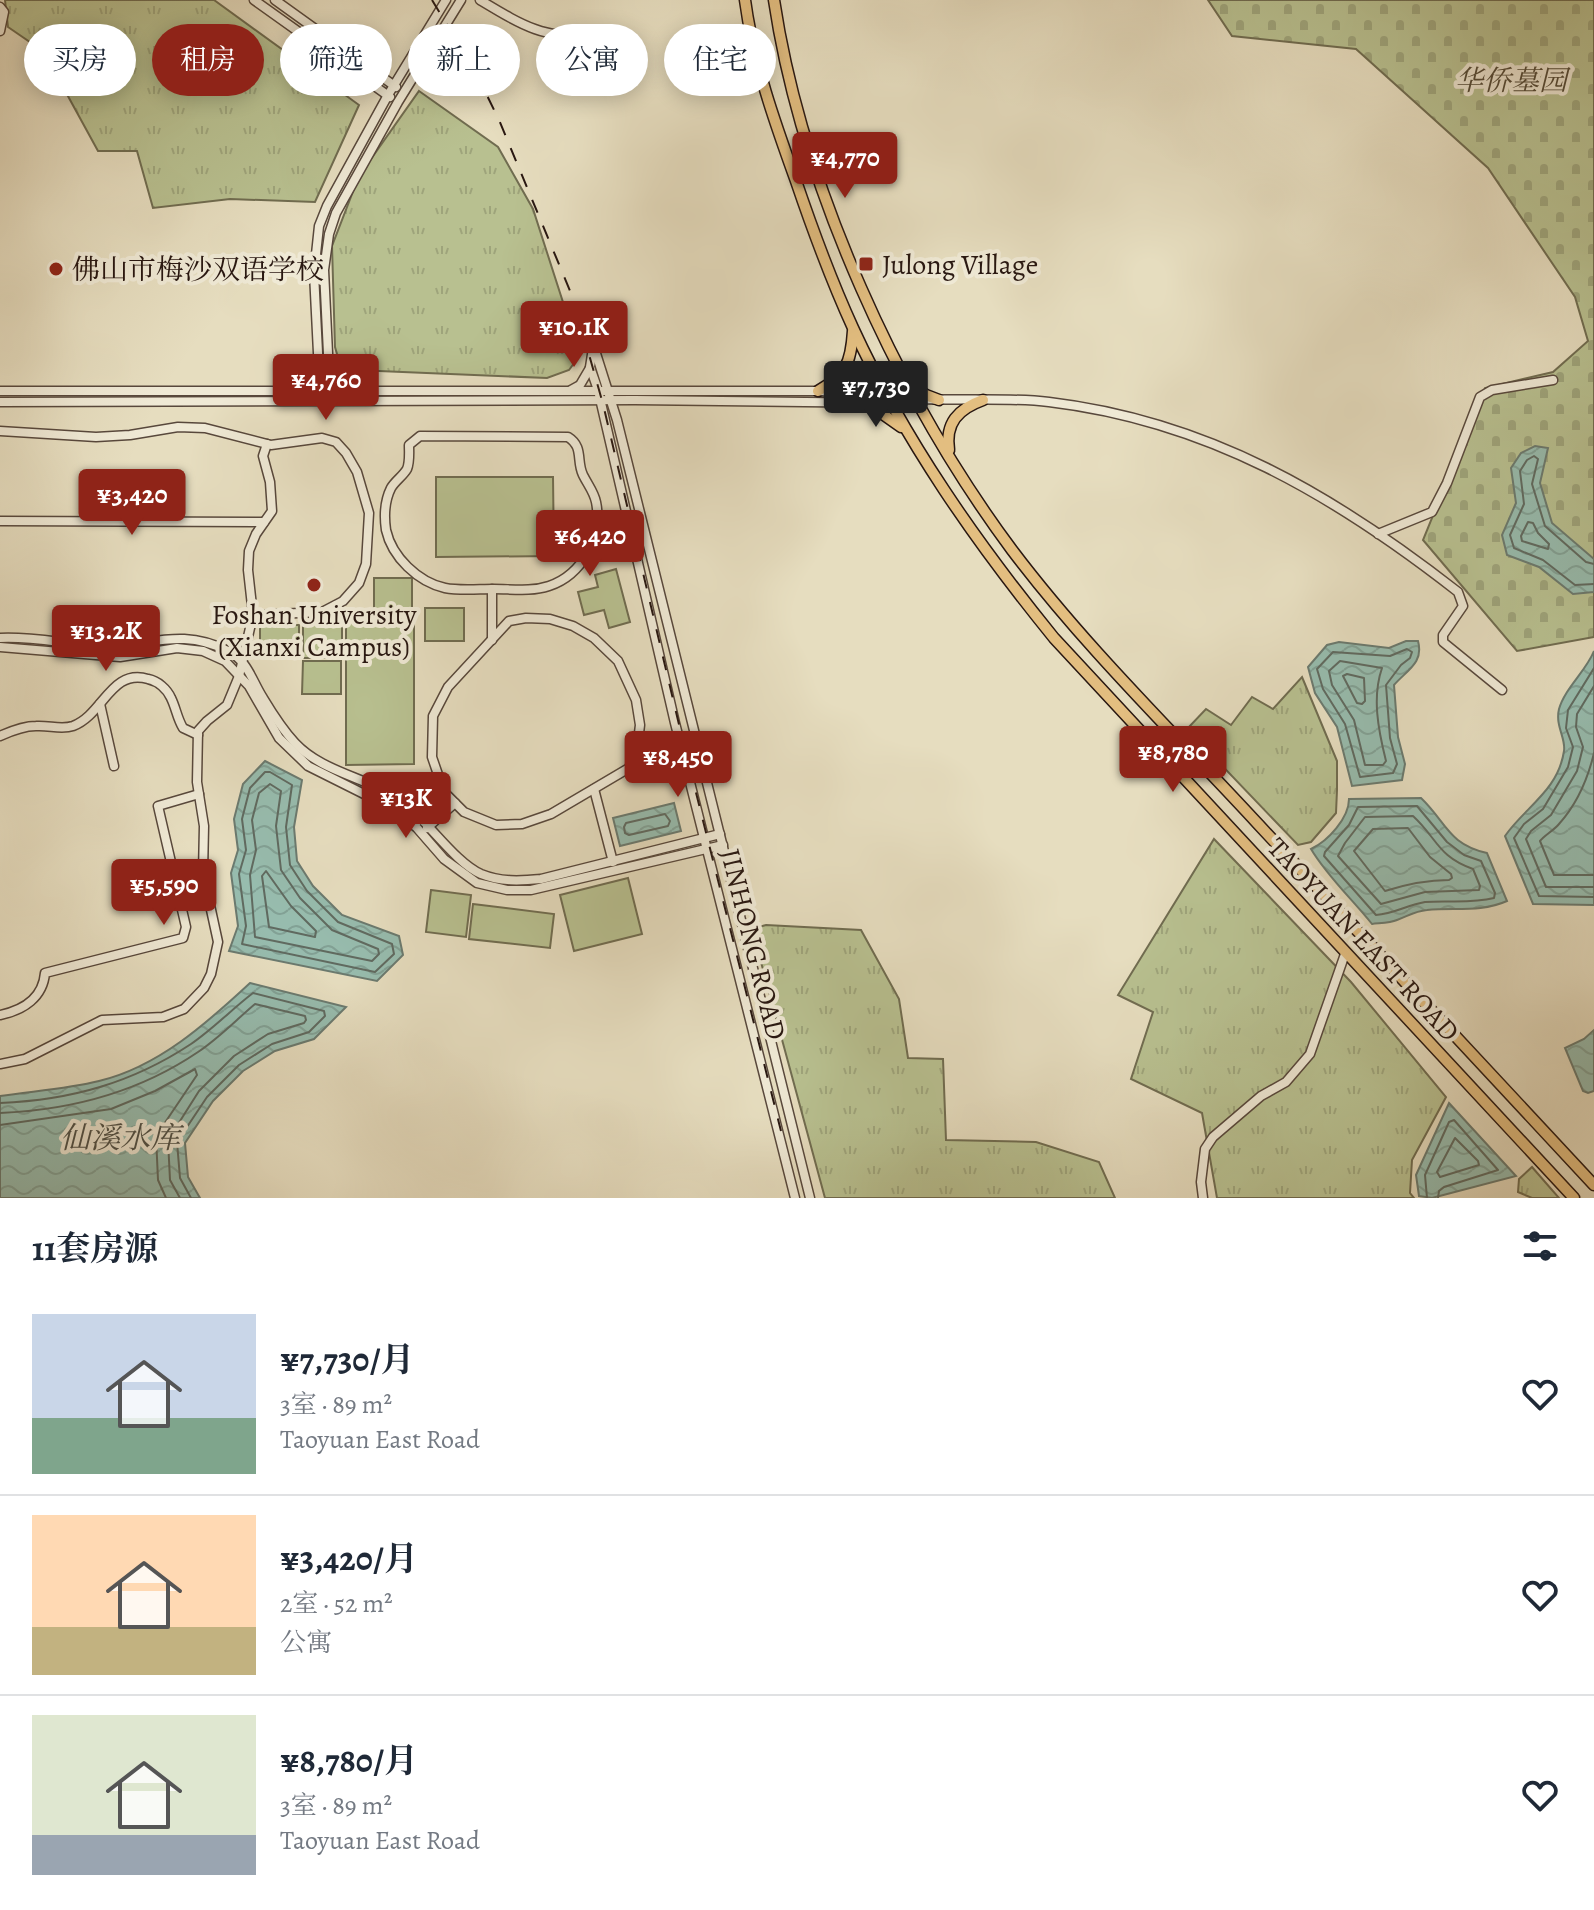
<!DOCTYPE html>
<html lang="zh">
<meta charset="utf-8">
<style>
:root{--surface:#fff;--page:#f6f6f7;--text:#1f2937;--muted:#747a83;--line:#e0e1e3;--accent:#8f2418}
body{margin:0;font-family:Alegreya,"Noto Serif SC",serif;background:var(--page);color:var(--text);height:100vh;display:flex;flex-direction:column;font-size:30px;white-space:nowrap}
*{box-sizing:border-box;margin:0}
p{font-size:26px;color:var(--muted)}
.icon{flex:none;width:44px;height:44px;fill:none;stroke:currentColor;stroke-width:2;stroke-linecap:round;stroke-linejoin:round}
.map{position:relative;height:1198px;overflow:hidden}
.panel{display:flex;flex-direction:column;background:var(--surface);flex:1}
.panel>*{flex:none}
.banner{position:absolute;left:24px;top:24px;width:800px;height:72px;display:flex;gap:16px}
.price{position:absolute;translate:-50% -68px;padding:0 18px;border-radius:8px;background:var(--accent);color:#fff;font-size:26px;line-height:52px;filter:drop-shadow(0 2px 4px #0008)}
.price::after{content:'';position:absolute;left:50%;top:48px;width:24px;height:18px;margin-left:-12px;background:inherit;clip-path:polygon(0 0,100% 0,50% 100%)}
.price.current{background:#222;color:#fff}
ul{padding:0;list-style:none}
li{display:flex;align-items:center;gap:24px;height:200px;padding:0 32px}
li+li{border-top:2px solid var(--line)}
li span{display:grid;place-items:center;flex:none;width:224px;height:160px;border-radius:0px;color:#555}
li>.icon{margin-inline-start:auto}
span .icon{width:96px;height:96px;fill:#fffc;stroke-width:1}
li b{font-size:34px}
h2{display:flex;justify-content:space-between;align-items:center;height:96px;padding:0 32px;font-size:34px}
.chip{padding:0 28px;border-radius:36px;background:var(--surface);box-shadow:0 4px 20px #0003;font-size:28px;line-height:72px}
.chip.current{background:var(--accent);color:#fff}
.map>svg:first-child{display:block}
.grass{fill:url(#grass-tufts);stroke:#706c50;stroke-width:2}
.cemetery{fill:url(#cemetery-stones);stroke:#706c50;stroke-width:2}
.garden{fill:#b8c090;stroke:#706c50;stroke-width:2}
.water{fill:url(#water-waves);stroke:#6b7a6f;stroke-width:2}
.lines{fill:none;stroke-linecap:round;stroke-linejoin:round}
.shore{stroke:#606a60;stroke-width:2}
.minor-casing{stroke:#58483c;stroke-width:11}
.major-casing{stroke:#281711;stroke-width:13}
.minor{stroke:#efe9d5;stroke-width:8}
.major{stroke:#e3be80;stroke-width:10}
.rail{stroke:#281711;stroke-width:2;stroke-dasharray:14 14;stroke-linecap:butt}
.poi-dot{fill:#8f2418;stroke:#efe9d5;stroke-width:3}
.labels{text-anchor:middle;stroke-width:8;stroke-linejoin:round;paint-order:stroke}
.park-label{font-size:28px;font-style:italic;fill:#534a37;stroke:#efe9d5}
.poi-label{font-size:28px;fill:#281711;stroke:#efe9d5;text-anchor:start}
.street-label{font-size:28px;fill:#281711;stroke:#efe9d5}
.water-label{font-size:30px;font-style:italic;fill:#4f5148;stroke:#efe9d5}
</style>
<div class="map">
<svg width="1594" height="1198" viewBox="0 0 1594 1198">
<defs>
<pattern id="grass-tufts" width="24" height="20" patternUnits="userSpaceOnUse" patternTransform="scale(2)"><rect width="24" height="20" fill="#b8c090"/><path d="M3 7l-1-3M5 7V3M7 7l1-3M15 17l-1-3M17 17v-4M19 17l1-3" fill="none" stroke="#9ea47b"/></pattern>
<pattern id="cemetery-stones" width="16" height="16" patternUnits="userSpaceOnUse" patternTransform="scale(2)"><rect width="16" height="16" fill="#b8c090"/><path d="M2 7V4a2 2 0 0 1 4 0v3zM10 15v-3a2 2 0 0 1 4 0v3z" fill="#9ea47b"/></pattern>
<pattern id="water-waves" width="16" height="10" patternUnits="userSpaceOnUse" patternTransform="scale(2)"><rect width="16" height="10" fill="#97bcae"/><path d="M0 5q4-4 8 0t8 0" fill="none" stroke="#82a195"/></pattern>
</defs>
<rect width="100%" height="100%" fill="#e6ddbf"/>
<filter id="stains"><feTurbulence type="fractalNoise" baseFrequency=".0025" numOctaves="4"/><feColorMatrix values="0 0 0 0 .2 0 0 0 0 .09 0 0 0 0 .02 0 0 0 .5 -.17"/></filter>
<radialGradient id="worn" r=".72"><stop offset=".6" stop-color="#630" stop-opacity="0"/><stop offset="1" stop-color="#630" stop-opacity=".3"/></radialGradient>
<g class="grass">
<polygon points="5,0 214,0 359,105 315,202 230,199 153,208 137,151 98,151 63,87 53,58 8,27"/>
<polygon points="419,91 498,147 533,209 580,355 569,370 547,378 355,370 339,361 335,347 332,246 359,176"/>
<polygon points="1302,677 1337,761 1337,790 1336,813 1311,842 1298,845 1187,729 1206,709 1231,725 1252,697 1273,709"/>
<polygon points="1214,839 1351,982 1446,1097 1412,1160 1410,1193 1414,1198 1217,1198 1202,1113 1131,1079 1153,1012 1118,995"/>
<polygon points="766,925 861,930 899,999 908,1058 943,1059 946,1140 1036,1142 1099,1162 1115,1198 825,1198 752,929"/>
<polygon points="1532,1167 1559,1198 1532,1198 1518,1192 1519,1179"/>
</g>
<polygon class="cemetery" points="1208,0 1594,0 1594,637 1517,651 1423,540 1485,388 1553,372 1588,341 1575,297 1488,168 1356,49 1232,36"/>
<g class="garden">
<polygon points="436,477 553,477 554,556 436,557"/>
<polygon points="616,569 630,622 609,628 604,610 584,615 578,592 598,587 595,575"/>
<rect x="374" y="578" width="38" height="33"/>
<rect x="425" y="608" width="39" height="33"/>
<polygon points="346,612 414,612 414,764 346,765"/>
<rect x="260" y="625" width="39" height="33"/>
<rect x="303" y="625" width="39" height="33"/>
<polygon points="303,661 341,661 341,694 302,694"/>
<polygon points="628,878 642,934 574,951 560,895"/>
<polygon points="431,890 471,895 466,937 426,932"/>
<polygon points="473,904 554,914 550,948 469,939"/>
</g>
<g class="water">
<polygon points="1535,446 1548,448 1540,483 1552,523 1594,559 1594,592 1573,594 1539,567 1507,555 1502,535 1516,503 1511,468 1521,453"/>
<path d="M1406 641H1418C1424 663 1407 670 1394 685L1398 737 1405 764 1402 780 1352 786 1337 727 1315 693 1308 667 1327 645 1339 642 1389 648Z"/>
<path d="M1594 651V905L1533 904 1505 836C1525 807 1558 791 1564 751 1566 738 1555 726 1559 709 1565 688 1586 671 1594 651Z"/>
<polygon points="265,761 302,780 294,827 297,861 313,886 342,915 399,936 403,955 377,981 229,951 238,926 231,873 238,850 234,819 243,784"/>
<path d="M1421 798C1447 823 1448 844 1487 853L1507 901C1480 913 1455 907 1427 910 1415 911 1408 916 1397 920 1390 923 1380 923 1372 924 1352 899 1327 876 1311 849 1328 841 1349 818 1349 799Z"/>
<polygon points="674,803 681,831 620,846 613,818"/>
<path d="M250 983 346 1007 314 1039 275 1051 243 1071 213 1101 185 1143 188 1177 200 1198H0V1096C33 1091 67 1089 99 1081 158 1067 207 1023 250 983Z"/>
<polygon points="1594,1030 1594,1091 1588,1093 1583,1091 1565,1048 1584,1039"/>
<polygon points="1449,1103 1516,1176 1432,1198 1419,1196 1416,1175"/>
</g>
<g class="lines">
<g class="shore">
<polygon points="1528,522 1533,523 1538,533 1549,544 1548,549 1522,541 1521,536"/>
<polyline points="1594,564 1586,562 1545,526 1532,484 1538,459 1534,456 1527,460 1520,471 1524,504 1510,535 1514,548 1543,560 1575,585 1594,584"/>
<polygon points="1407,649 1412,652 1410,658 1401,665 1386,685 1390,738 1397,764 1393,773 1360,777 1345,724 1323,689 1317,669 1333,652 1390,656"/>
<path d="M1340 661 1382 668C1372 697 1378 729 1386 761L1383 765H1365L1354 720 1332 685 1329 671Z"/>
<polyline points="1594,668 1568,710 1566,728 1573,747 1568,767 1543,809 1524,824 1514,838 1539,896 1594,897"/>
<polygon points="1347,674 1364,678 1365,701 1362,704 1357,703 1343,676"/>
<polyline points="1594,686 1577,714 1576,727 1583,747 1577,771 1551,815 1531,831 1526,839 1546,887 1594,887"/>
<path d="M1594 753C1588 778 1577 804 1559 824 1553 831 1545 835 1540 841L1554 875H1594"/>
<polygon points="265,772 270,772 292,785 286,827 290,865 307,891 338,922 392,944 394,954 375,972 242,944 246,926 239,874 246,850 242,819 250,788"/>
<polygon points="270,784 281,791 276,826 281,870 300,898 332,930 378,949 379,954 372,961 255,937 250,875 256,850 252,820 259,793"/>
<path d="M1417 806 1447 842 1464 855 1481 861 1495 893 1494 898C1470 904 1448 900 1425 902 1407 905 1394 914 1376 915L1324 856 1325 852 1349 825 1358 807Z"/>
<polygon points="665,814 670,821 668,826 629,835 625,833 624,827 626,823"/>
<path d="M1413 816C1437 838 1438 857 1473 869L1480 886 1479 890 1425 892 1381 904 1338 856 1345 843 1365 817Z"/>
<path d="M1408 828 1430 857 1451 874 1452 878 1449 880C1425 880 1407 884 1385 891L1354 851 1373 829Z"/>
<polygon points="266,871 291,906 316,931 315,937 269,927 262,876"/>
<path d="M0 1103C71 1100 132 1083 191 1044 213 1029 232 1009 253 993L324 1011 325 1016 309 1032 272 1044 239 1065 207 1097 177 1142 180 1178 191 1198"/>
<path d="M0 1113C72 1110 139 1092 198 1052 219 1038 236 1020 255 1004L305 1016 306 1020 304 1023 268 1034 234 1056 199 1091 168 1140 170 1180 180 1198"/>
<polyline points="0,1125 111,1109 155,1091 195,1069 197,1075 156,1136 158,1180 166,1198"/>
<polygon points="1455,1138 1478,1161 1479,1165 1440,1177 1437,1172"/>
<polyline points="1427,1198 1425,1175 1449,1122 1454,1120 1498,1170 1444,1187 1439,1191 1438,1198"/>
</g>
<g class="minor-casing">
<g id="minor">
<polyline points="254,0 390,97"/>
<polyline points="275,0 396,87"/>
<path d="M480 0C525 27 541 37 595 38"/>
<polyline points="0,7 4,12 0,31"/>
<polyline points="593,344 617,420 810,1198"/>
<polyline points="593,348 590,367 598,390 675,723 795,1198"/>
<polyline points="571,390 580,385 590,368"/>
<path d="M0 391H818C840 392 863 391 885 394 897 395 909 399 921 399 963 401 1007 397 1049 402 1208 421 1334 495 1458 592L1463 606 1443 635V642L1502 690"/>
<polyline points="320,393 314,273 319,226 327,206 388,95 446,0"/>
<polyline points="330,395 324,270 329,234 336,213 398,102 461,0"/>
<polyline points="0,402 635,400 891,403 907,400"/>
<polyline points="0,431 96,437 130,435 178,427 205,428 271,445 322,438 336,442 346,453 357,472 369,513 366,564 359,583 343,601 322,612 253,615"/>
<path d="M420 436 568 437C584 447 576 461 583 475 588 485 594 492 596 502 603 537 582 575 549 586 531 592 512 589 494 589 478 589 460 591 445 588 418 582 392 557 386 530 384 516 385 500 391 488 395 481 403 476 407 469 410 462 409 452 409 445Z"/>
<polyline points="0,521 264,522"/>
<polyline points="1378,534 1432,512 1447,483 1480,397 1492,390 1553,380"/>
<polyline points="492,589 492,640"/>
<polygon points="526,618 550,619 573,626 594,638 618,661 636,700 640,725 637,749 629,768 551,814 522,824 496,825 464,812 444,792 432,757 433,716 448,687 509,621"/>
<path d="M0 638C34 636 69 645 103 646 150 646 181 627 228 651 248 661 252 681 263 698 272 713 283 730 295 743 323 773 368 777 401 801 426 818 454 862 481 874 501 882 520 881 541 879L720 834"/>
<polyline points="0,647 120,657 177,648 203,651 225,661 249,686 279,738 308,766 392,808 417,828 444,859 477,883 507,890 531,890 723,845"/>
<polyline points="100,704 114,766"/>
<path d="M0 736C11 731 23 726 36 726 49 725 61 730 73 726 103 715 111 668 148 679 158 681 167 689 171 698 176 708 177 718 183 728L198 735"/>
<polyline points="594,789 613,862"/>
<polyline points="418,821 444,792"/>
<polyline points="427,828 455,803"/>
<path d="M0 1015C24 1010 43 997 45 973L183 938 186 927 158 806 199 794"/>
<polyline points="0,1064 25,1059 102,1020 163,1017 184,1009 204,988 211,974 218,942 203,873 204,826 197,782 198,731 207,721 227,705 239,676 253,615 248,570 249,551 256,534 272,511 270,482 263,456 267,444"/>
<polyline points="1203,1198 1201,1182 1205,1149 1213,1137 1261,1096 1286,1082 1310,1054 1345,954"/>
</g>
</g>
<g class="major-casing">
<g id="major">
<path d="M745 0C753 61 775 123 796 181 813 231 831 280 853 328 905 441 976 542 1054 638L1574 1198"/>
<path d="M774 0C802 187 899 398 1012 550 1086 648 1175 734 1258 824 1370 944 1482 1065 1594 1185"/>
<polyline points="910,384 926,395 939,400"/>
<path d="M818 391C846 375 851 363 853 331"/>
<polyline points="859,402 874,408 901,427"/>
<path d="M949 450C945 423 958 409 983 400"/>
</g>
</g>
<use href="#minor" class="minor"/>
<use href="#major" class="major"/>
<polyline class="rail" points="432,0 474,69 499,120 573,298 603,404 681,733 781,1131"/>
</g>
<g class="poi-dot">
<rect x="858" y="256" width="16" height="16" rx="4"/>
<circle cx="56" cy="269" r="8"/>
<circle cx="314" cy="585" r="8"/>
</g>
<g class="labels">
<g class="park-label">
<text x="1511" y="90">华侨墓园</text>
</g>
<g class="poi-label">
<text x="882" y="274">Julong Village</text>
<text x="72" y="279">佛山市梅沙双语学校</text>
<text x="314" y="624" text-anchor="middle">Foshan University<tspan x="314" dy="32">(Xianxi Campus)</tspan></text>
</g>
<g class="street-label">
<text transform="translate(1364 939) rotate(47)" y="10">TAOYUAN EAST ROAD</text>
<text transform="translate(754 944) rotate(76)" y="10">JINHONG ROAD</text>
</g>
<g class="water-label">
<text x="120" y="1148">仙溪水库</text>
</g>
</g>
<rect width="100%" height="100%" filter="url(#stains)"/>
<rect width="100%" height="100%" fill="url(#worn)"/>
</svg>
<b class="price" style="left:845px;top:200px">¥4,770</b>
<b class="price" style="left:574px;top:369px">¥10.1K</b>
<b class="price" style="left:326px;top:422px">¥4,760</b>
<b class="price current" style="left:876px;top:429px">¥7,730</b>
<b class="price" style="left:132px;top:537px">¥3,420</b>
<b class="price" style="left:590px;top:578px">¥6,420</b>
<b class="price" style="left:106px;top:673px">¥13.2K</b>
<b class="price" style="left:1173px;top:794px">¥8,780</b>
<b class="price" style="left:678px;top:799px">¥8,450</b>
<b class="price" style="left:406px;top:840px">¥13K</b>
<b class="price" style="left:164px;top:927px">¥5,590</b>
<div class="banner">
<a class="chip">买房</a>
<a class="chip current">租房</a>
<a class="chip">筛选</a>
<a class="chip">新上</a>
<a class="chip">公寓</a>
<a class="chip">住宅</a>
</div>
</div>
<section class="panel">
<h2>11套房源<svg class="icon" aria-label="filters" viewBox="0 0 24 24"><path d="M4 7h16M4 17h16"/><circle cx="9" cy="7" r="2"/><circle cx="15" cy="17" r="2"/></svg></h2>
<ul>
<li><span style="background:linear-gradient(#c9d6e8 65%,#7fa58c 0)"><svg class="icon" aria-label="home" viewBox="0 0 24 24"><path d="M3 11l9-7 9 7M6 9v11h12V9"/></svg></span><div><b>¥7,730/月</b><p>3室 · 89 m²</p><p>Taoyuan East Road</p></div><svg class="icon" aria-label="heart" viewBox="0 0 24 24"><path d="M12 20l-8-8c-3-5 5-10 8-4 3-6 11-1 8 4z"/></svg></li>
<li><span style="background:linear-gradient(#ffd9b3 70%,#c2b280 0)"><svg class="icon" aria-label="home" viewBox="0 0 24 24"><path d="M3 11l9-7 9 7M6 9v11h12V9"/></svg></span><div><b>¥3,420/月</b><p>2室 · 52 m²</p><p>公寓</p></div><svg class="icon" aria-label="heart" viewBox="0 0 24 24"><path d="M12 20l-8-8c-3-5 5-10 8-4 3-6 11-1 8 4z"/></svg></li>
<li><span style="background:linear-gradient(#dfe7d0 75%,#9aa5b1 0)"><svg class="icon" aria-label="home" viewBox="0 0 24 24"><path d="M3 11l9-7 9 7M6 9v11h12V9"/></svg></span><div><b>¥8,780/月</b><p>3室 · 89 m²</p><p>Taoyuan East Road</p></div><svg class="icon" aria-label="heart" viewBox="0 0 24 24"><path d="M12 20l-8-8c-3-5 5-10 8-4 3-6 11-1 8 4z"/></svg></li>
</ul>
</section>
